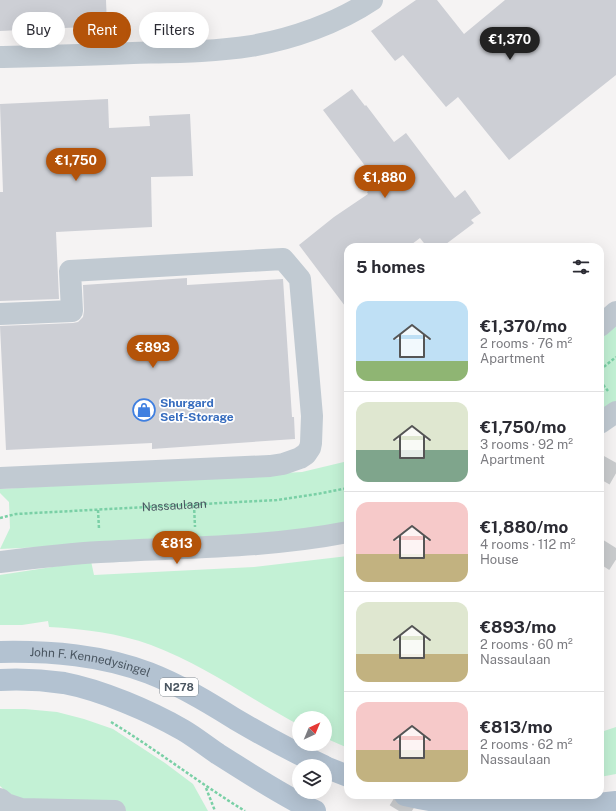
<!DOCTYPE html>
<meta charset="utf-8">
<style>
:root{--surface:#fff;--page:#f2f2f3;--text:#2b2b33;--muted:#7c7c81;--line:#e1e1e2;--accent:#b45309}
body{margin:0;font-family:"Public Sans",sans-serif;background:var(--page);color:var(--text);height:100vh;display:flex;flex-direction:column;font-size:15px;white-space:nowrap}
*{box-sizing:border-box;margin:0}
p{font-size:13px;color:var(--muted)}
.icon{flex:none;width:22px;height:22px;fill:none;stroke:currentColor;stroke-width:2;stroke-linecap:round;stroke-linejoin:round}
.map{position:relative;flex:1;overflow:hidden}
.panel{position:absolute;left:344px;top:243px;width:260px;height:556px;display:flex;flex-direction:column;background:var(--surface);border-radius:12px;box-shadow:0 4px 16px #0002}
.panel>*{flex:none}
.hud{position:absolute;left:12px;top:12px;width:272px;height:36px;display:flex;gap:8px}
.needle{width:26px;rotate:44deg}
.fabs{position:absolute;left:292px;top:711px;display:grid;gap:8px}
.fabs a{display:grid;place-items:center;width:40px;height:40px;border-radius:50%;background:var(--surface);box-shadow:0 4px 16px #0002;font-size:20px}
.price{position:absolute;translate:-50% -34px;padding:0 9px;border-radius:14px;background:var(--accent);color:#fff;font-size:13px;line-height:26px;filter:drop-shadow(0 1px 2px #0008)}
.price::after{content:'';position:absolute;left:50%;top:24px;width:12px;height:9px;margin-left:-6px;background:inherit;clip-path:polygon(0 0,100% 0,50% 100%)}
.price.active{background:#222;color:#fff}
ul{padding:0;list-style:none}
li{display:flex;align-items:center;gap:12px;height:100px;padding:0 12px}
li+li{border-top:1px solid var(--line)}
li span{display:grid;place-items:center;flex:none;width:112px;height:80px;border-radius:12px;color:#555}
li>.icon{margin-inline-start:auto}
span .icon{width:48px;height:48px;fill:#fffc;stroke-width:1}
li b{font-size:17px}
h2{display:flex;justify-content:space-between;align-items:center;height:48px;padding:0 12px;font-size:17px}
.chip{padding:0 14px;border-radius:18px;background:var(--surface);box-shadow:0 4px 16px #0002;font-size:14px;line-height:36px}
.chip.active{background:var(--accent);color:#fff}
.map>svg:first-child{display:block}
.green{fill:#c3f1d5}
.building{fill:#cdcfd5}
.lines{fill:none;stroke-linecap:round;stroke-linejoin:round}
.highway-tunnel{stroke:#caccce;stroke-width:22;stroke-dasharray:22 11;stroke-linecap:butt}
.path{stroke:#7ad0a6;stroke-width:2.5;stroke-dasharray:3 2;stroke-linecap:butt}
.minor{stroke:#c1cad2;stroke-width:22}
.major{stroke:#b3c2d1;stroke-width:22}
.labels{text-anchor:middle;stroke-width:3.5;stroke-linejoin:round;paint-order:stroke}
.shield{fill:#fff;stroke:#808990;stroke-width:1}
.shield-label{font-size:11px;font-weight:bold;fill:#4a5661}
.shop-label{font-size:12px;font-weight:bold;fill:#366cbe;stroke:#fff;text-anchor:start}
.street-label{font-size:12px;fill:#4a5661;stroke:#fff}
</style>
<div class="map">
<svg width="616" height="811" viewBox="0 0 616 811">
<rect width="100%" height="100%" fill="#f5f3f3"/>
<g class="green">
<polygon points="616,322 616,405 600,416 600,336"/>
<path d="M348 461V523C233 540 116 543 0 549L10 528 9 502 0 493V489L302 472Z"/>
<path d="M348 556V748L325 738V718H299V725C250 699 203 664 151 645 118 633 84 629 49 627L48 621 22 625H0V575L91 561 94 575 254 567Z"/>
<polygon points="0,709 25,709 57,712 84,719 113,729 165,763 193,784 208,811 116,811 21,799 8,793 0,786"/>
<polygon points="616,727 616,774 600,777 600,729 604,731"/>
</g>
<g class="building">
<polygon points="0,0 106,0 107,26 0,31"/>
<polygon points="416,0 437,0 464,34 505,0 616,0 616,75 509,160 458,97 446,107 403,55 395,61 371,31"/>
<polygon points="352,89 365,106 366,105 394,142 406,133 455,198 465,190 481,213 471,220 474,223 442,247 427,247 420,238 408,247 348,247 348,310 299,245 334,217 368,194 367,192 378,183 323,110"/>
<polygon points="108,99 109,128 150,126 149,116 190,114 193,176 151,177 152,227 56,232 59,299 0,301 0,192 3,192 0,104"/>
<polygon points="187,278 187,285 283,279 292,417 294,417 295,439 152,449 152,443 6,450 0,326 73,323 78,322 83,317 84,311 83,285"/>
</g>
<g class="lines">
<g class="highway-tunnel">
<polyline points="600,479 616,451"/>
<polyline points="600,564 616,539"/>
<polyline points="399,811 409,795"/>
</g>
<g class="path">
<polyline points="600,370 616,357"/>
<polyline points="600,381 608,391"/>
<polyline points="194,505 195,527"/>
<polyline points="98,510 99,529"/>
<path id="s1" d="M0 518 16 514 277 500 317 494 348 488"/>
<path d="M111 722C157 750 199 783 245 811"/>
<polyline points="206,788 215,811"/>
</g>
<g class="minor">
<path d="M0 57C44 56 89 55 133 53 172 52 213 52 251 46 292 39 338 23 372 0"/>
<polyline points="0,314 72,311 70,271 283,259 300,279 312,416 311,443 310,448 306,454 300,458 283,464 270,466 0,478"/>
<polyline points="600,326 616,312"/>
<polyline points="600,423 616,412"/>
<path d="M0 562C33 558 66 554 100 552 183 547 266 548 348 532"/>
<polyline points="0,799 6,804 21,809 115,811"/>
</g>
<g class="major">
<path id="s2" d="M0 652C52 651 101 655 149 673 180 685 208 702 235 719 264 736 293 752 324 766"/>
<path d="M0 680C21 679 43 680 64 683 101 690 150 711 183 730 195 737 206 746 218 754 250 774 281 795 315 811"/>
<polyline points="325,767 348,776"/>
<path d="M405 795C474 811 546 811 616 802"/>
</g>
</g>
<defs>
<g id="shop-ring" transform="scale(1.15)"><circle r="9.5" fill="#fff" stroke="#3f7fe0" stroke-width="1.5"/><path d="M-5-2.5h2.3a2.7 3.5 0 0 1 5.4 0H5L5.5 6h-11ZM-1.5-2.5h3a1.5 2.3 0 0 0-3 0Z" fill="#3f7fe0"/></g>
</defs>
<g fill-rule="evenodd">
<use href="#shop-ring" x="144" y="410"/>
</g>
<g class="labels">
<rect class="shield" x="160" y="678" width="38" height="18" rx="3"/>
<g class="shield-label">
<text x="179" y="691">N278</text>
</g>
<g class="shop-label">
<text x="160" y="407">Shurgard<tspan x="160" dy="14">Self-Storage</tspan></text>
</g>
<g class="street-label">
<text dy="4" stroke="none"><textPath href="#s1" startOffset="175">Nassaulaan</textPath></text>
<text dy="4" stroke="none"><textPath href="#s2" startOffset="91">John F. Kennedysingel</textPath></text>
</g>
</g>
</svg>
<div class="fabs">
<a><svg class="needle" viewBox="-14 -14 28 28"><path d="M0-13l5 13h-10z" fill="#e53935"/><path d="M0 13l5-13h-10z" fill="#7c7c81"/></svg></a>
<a><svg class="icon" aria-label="layers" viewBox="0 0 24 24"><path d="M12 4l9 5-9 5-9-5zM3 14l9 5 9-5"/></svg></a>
</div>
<b class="price active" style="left:510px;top:61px">€1,370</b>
<b class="price" style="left:76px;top:182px">€1,750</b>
<b class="price" style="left:385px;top:199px">€1,880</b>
<b class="price" style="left:153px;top:369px">€893</b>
<b class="price" style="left:177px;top:565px">€813</b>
<div class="hud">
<a class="chip">Buy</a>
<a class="chip active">Rent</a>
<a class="chip">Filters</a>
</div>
<section class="panel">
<h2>5 homes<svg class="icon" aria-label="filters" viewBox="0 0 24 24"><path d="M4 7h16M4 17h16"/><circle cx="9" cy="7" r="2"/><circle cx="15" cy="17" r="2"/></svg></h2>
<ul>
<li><span style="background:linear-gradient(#bfe0f5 75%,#8fb573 0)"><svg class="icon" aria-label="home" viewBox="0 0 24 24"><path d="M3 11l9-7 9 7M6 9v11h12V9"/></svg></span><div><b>€1,370/mo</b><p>2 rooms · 76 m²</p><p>Apartment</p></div></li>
<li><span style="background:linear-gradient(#dfe7d0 60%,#7fa58c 0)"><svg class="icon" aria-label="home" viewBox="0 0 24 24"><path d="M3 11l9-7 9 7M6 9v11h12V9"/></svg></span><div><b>€1,750/mo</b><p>3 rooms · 92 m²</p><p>Apartment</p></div></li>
<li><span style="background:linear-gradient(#f6c9c9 65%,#c2b280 0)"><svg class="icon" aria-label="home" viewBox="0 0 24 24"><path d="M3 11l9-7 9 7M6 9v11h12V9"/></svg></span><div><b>€1,880/mo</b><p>4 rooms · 112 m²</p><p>House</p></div></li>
<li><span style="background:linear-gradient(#dfe7d0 65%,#c2b280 0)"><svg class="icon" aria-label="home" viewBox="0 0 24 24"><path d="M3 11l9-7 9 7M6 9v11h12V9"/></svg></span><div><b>€893/mo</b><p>2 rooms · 60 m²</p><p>Nassaulaan</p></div></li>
<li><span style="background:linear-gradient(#f6c9c9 60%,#c2b280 0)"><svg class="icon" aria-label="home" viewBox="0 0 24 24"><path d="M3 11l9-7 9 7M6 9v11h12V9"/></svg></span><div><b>€813/mo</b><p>2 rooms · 62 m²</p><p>Nassaulaan</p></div></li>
</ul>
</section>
</div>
